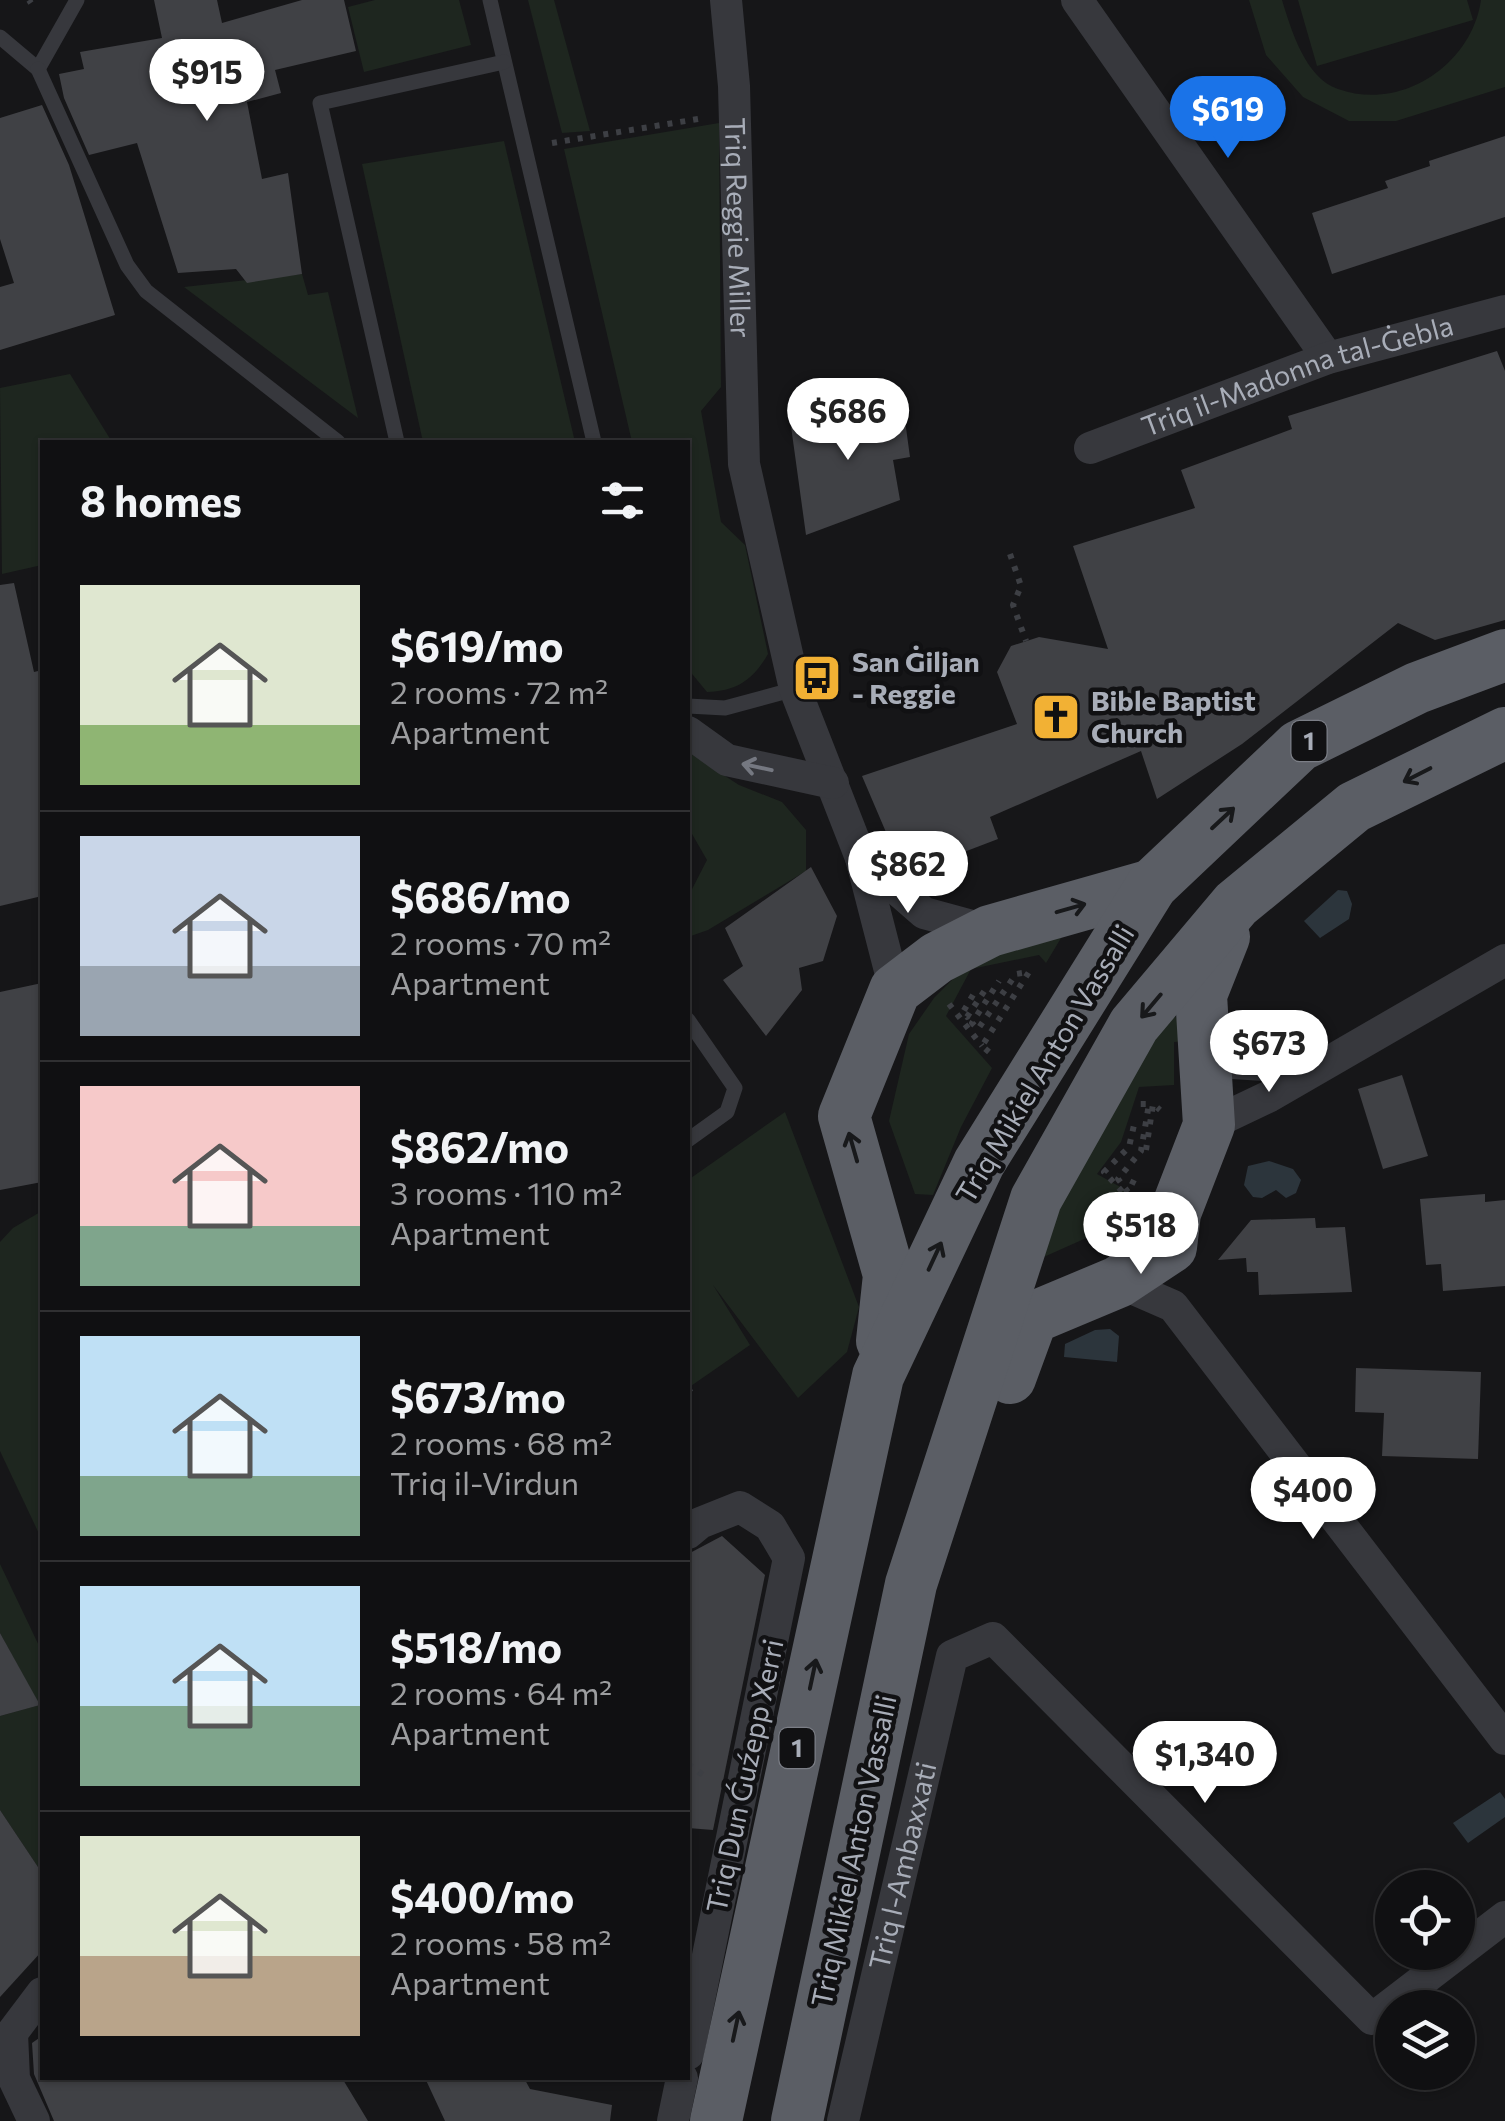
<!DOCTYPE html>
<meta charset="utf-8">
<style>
:root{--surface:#101012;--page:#19191b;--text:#f1f3f6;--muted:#9c9d9f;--line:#303032;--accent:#1a73e8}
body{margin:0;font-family:Commissioner,sans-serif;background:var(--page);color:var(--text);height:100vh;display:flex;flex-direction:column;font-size:38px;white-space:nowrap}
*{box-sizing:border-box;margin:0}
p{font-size:32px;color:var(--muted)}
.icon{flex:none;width:55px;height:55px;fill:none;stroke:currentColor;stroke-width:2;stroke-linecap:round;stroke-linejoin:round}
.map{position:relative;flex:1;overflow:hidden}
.drawer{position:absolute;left:40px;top:440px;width:650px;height:1640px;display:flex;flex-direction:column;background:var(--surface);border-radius:0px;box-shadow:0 2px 8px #0004,0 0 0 2px var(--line)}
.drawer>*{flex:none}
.buttons{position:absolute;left:1375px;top:1870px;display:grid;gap:20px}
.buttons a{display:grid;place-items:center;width:100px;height:100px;border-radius:50%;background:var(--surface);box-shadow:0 2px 8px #0004,0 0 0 2px var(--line);font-size:50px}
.price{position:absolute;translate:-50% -85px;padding:0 22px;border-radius:35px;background:#fff;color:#222;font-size:32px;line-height:65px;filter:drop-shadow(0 2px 5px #0008)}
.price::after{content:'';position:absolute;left:50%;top:60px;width:30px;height:22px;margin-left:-15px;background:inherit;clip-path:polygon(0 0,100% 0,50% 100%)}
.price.selected{background:var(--accent);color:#fff}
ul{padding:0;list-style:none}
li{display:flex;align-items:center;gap:30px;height:250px;padding:0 40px}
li+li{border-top:2px solid var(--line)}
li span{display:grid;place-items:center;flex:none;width:280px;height:200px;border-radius:0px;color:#555}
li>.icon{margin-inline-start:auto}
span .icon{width:120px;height:120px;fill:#fffc;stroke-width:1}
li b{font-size:42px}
h2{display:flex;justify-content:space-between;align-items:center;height:120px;padding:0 40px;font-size:42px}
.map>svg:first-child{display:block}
.green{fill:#1e261f}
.water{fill:#2c353c}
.building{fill:#404145}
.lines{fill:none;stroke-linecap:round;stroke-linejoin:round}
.path{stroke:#3d3f44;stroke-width:6;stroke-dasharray:5 8;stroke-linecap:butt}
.service{stroke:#37383d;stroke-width:15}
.minor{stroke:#37383d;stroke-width:32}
.trunk{stroke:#5b5e65;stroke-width:52}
.oneway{stroke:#757881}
.oneway2{stroke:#18191b}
.labels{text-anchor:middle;stroke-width:9;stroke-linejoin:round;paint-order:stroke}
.shield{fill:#111113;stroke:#7b7e86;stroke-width:2.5}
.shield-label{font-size:25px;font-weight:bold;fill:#a8adb8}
.street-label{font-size:28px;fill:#a8adb8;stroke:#111113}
.poi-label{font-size:28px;font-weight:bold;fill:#a8adb8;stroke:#111113;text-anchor:start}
</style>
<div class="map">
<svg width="1505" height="2121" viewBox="0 0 1505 2121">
<rect width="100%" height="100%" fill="#161618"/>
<g class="green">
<polygon points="375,0 459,0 471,45 364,72 348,7"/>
<polygon points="528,0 554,0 590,131 562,133"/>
<path d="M1249 0H1282C1291 29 1305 78 1338 89 1402 112 1472 64 1481 0H1505V87L1396 121H1349L1303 97 1266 55Z"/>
<polygon points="1298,0 1467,0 1473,20 1317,66"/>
<path d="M719 123 721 387 701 411 721 522 745 545 768 654C753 680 737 691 707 692L688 669V442H632L564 149Z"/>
<polygon points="504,141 575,442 423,442 362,164"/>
<polygon points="302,274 308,295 328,292 358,418 184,287"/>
<polygon points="70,374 112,442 42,442 42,565 2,574 0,388"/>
<polygon points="688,752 739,785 782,802 806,830 806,871 708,930 688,937 688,897 707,860 688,827"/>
<polygon points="1064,933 1046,963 1039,955 971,969 946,1016 992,1068 961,1127 933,1195 915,1194 889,1121 909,1034 934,998 986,946"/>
<polygon points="1176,1017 1185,1041 1174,1042 1174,1085 1139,1087 1121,1142 1097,1174 1142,1199 1102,1231 1037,1260 1078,1160 1157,1020"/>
<polygon points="785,1112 859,1307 847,1352 798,1398 713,1285 750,1345 688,1388 688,1180"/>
<polygon points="42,1211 42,1540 0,1451 0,1242 13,1228"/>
<polygon points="0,1564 42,1652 42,1873 0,1810 0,1716 39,1705 0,1633"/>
</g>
<g class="water">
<polygon points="1338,890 1347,891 1352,904 1349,919 1320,938 1304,921"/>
<polygon points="1269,1161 1293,1169 1301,1180 1296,1193 1286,1198 1276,1190 1262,1198 1253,1197 1244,1185 1248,1166"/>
<polygon points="1110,1329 1119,1336 1117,1362 1064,1357 1065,1344 1095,1330"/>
<polygon points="1500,1792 1505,1799 1505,1817 1468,1843 1453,1823"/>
</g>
<g class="building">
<polygon points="154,0 217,0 222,23 302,0 344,0 356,51 275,70 281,93 247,102 262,179 288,173 302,274 247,283 236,269 178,273 137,143 89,155 64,98 59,74 84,69 80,52 162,38"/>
<polygon points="42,105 69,165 115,315 0,350 0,287 14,283 0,239 0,118"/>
<polygon points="1505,136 1505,217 1332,274 1312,213 1388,188 1385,181 1430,166 1429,161"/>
<polygon points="1497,351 1505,371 1505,620 1435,640 1398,623 1242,744 1157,799 1141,751 990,817 998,839 909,873 900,865 862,776 1017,724 997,672 1011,646 1039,637 1108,649 1073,546 1195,508 1181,470 1292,429 1288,416"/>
<polygon points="903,406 910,457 893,460 900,500 806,535 790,419"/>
<polygon points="14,583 34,672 42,670 42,896 0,906 0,585"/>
<polygon points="811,867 837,916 823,961 799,968 802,990 766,1036 723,980 743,966 725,928"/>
<polygon points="42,983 42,1182 0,1190 0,992"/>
<polygon points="1402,1075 1428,1156 1383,1169 1358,1089"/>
<polygon points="1485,1194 1485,1202 1505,1200 1505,1286 1443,1291 1441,1264 1426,1265 1420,1199"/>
<polygon points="1315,1218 1316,1228 1345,1227 1352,1292 1259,1295 1258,1272 1247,1272 1246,1258 1218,1260 1251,1220"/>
<polygon points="1356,1368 1481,1372 1478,1459 1382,1456 1384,1413 1355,1412"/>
<polygon points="722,1536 765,1575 713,1830 688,1828 688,1554"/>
<polygon points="0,1633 40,1705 0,1716"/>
<polygon points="0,1810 42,1873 42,1951 0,1997"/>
<polygon points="42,2036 42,2078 342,2078 368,2121 54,2121 34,2074 32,2043"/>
<polygon points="425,2078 524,2078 530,2089 612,2105 610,2121 445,2121"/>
</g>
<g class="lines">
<g class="path">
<polyline points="29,0 31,3"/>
<polyline points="552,143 698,119"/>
<polyline points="1010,554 1021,586 1013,605 1026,641"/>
<polyline points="973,995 963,1012 967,1017 987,987"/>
<polyline points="949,1004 982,1046"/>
<polyline points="989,1052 982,1046 1029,972 1016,974 978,1029 972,1023 999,981"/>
<polyline points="1146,1150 1153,1104 1160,1110"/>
<polyline points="1134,1180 1128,1192 1118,1179 1141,1151 1149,1104 1140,1104"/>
<polyline points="1131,1201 1104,1172 1129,1147 1134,1125"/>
<polyline points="688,1388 691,1393"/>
<polyline points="688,1764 707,1778"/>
</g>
<g class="service">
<polyline points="490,0 594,442"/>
<polyline points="0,37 38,69 77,0"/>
<polyline points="38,69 127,265 146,291 338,442"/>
<polyline points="397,442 320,103 504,62"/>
<polyline points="688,706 725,708 795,689"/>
<polyline points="688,1020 735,1088 727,1112 688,1140"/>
</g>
<g class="minor">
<path id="s1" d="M726 0 734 86 744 464 795 689 861 858 895 990"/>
<polyline points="1077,0 1328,358"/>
<path id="s2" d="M1090 448 1328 358 1505 311"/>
<polyline points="688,732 727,760 833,783"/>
<polyline points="861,858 924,913 990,931"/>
<polyline points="1204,1061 1263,1065 1323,1060"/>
<polyline points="1209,1125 1270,1096 1505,960"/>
<polyline points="1118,1282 1173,1306 1505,1739"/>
<polyline points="688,1533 700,1523 740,1507 770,1526 789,1558 688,2054"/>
<polyline points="34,2121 14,2079 12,2033 42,1993"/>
<polyline points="673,2121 682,2078"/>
<path id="s3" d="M843 2121 952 1656 993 1638 1372 2019 1505 1917"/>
</g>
<g class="trunk">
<polyline points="882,1341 889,1275 844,1116 895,990 937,958 990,931 1152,885"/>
<polyline points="1010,1378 1032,1318 1118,1282 1171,1247 1175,1213 1209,1125 1201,995 1224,937"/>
<polyline points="716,2121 878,1376 979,1163 1152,885 1299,746 1417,688 1505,655"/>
<polyline points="797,2121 911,1584 1036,1199 1134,1025 1236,904 1354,807 1505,733"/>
</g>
</g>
<defs><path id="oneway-shaft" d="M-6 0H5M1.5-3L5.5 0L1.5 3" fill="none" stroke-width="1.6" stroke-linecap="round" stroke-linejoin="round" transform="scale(2.5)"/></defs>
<use class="oneway" href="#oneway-shaft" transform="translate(757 767) rotate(-168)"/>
<g class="oneway2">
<use href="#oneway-shaft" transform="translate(1417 775) rotate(153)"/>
<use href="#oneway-shaft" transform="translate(1223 818) rotate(-43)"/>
<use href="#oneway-shaft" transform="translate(1071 908) rotate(-16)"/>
<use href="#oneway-shaft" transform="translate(1151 1006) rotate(130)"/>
<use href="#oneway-shaft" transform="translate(853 1147) rotate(-106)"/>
<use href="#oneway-shaft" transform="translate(935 1256) rotate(-65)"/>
<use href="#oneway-shaft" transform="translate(813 1674) rotate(-78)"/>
<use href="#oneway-shaft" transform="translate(736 2026) rotate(-78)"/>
</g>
<defs>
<g id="bus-square" transform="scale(2.5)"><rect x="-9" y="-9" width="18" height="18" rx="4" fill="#f2b134" stroke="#111113"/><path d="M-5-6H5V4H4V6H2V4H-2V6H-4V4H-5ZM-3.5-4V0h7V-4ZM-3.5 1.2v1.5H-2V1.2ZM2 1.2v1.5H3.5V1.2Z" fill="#111"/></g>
<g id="church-square" transform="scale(2.5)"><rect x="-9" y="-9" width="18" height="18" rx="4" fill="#f2b134" stroke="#111113"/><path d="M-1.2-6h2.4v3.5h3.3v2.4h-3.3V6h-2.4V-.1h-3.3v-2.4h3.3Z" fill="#111"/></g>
</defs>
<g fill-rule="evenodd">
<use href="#bus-square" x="817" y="678"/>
<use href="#church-square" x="1056" y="717"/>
</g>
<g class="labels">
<g class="shield">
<rect x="1291.5" y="721" width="35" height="40" rx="8"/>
<rect x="779.5" y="1728" width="35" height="40" rx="8"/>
</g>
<g class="shield-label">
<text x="1309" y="750">1</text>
<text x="797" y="1757">1</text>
</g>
<g class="street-label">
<text dy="10" stroke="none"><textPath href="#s1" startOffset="228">Triq Reggie Miller</textPath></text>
<text dy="10" stroke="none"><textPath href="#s2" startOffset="220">Triq il-Madonna tal-Ġebla</textPath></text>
<text transform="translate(1045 1064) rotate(-59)" y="10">Triq Mikiel Anton Vassalli</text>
<text transform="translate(745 1776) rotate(-78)" y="10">Triq Dun Ǵuźepp Xerri</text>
<text transform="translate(854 1851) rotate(-78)" y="10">Triq Mikiel Anton Vassalli</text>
<text dy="10" stroke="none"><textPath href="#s3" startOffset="262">Triq l-Ambaxxati</textPath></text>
</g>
<g class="poi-label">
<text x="852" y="672">San Ġiljan<tspan x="852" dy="32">- Reggie</tspan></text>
<text x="1091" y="711">Bible Baptist<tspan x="1091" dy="32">Church</tspan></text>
</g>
</g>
</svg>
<div class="buttons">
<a><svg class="icon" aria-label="locate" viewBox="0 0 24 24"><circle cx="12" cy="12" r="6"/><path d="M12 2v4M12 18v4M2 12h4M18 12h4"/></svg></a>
<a><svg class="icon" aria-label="layers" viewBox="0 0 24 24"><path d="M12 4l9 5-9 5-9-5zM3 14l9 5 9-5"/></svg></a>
</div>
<b class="price" style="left:207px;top:124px">$915</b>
<b class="price selected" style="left:1228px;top:161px">$619</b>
<b class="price" style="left:848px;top:463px">$686</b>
<b class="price" style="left:908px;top:916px">$862</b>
<b class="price" style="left:1269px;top:1095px">$673</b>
<b class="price" style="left:1141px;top:1277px">$518</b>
<b class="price" style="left:1313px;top:1542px">$400</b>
<b class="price" style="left:1205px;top:1806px">$1,340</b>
<section class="drawer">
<h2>8 homes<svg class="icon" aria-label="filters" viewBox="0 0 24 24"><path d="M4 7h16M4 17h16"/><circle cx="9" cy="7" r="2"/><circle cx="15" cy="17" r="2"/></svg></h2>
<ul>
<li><span style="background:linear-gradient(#dfe7d0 70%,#8fb573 0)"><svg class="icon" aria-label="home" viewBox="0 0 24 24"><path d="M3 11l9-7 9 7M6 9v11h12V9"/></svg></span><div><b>$619/mo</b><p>2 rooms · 72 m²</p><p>Apartment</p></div></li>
<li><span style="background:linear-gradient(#c9d6e8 65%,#9aa5b1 0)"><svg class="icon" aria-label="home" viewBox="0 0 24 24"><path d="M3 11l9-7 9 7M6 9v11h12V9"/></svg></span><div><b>$686/mo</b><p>2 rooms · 70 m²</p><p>Apartment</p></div></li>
<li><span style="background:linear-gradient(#f6c9c9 70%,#7fa58c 0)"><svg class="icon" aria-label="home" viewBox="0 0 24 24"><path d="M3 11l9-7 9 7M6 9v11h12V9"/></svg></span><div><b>$862/mo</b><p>3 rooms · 110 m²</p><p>Apartment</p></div></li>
<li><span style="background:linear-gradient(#bfe0f5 70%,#7fa58c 0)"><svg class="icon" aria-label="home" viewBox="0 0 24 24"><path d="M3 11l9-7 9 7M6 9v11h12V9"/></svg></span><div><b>$673/mo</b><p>2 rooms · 68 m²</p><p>Triq il-Virdun</p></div></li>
<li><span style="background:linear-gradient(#bfe0f5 60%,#7fa58c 0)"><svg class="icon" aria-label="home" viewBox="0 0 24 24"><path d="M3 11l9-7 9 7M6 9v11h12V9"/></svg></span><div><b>$518/mo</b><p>2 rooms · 64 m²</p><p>Apartment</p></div></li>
<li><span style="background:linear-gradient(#dfe7d0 60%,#b9a48a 0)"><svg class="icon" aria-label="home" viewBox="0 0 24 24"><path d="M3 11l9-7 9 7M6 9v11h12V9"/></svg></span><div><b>$400/mo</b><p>2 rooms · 58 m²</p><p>Apartment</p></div></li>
</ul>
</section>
</div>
